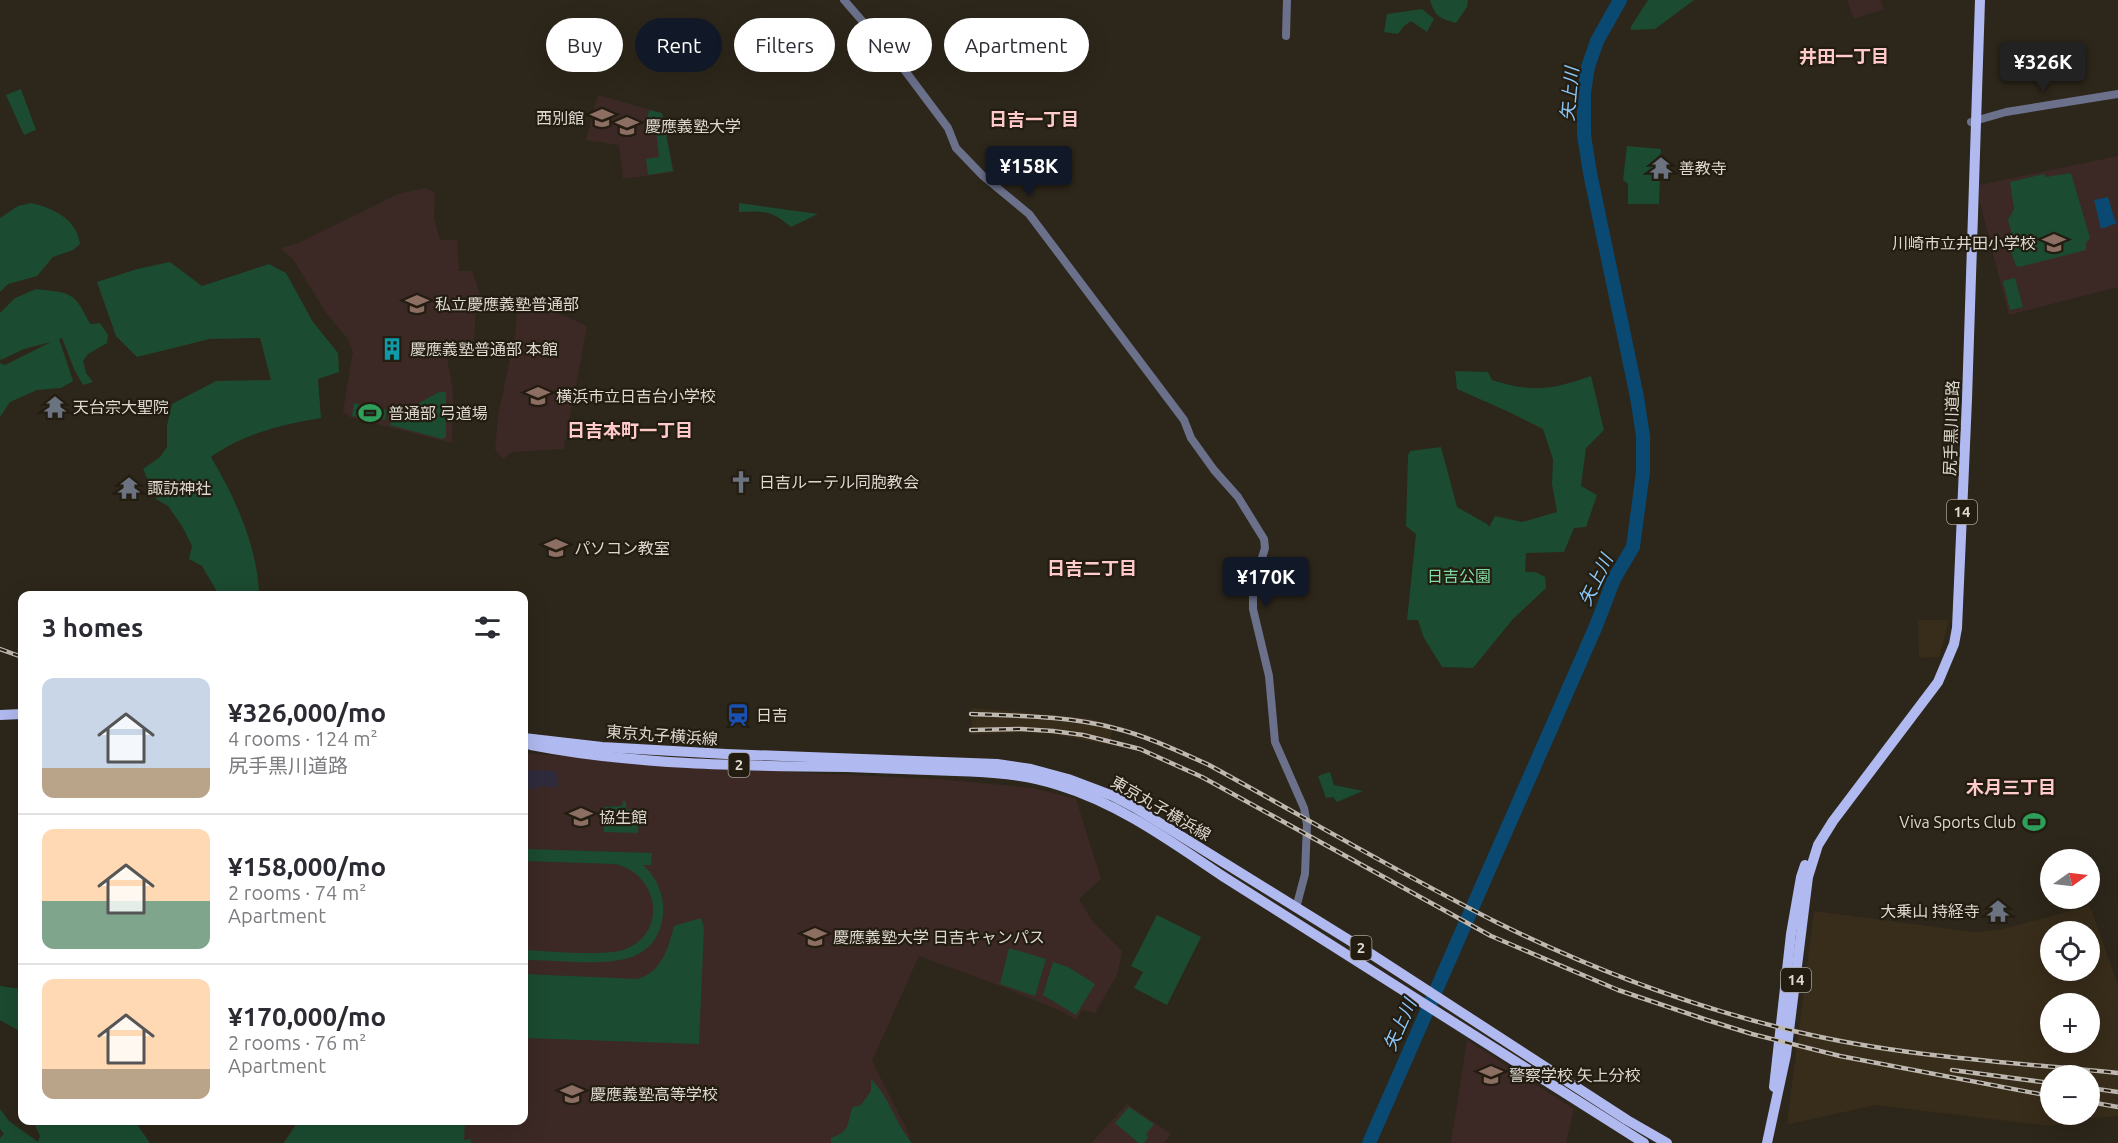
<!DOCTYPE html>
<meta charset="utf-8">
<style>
:root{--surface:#fff;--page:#f7f7f7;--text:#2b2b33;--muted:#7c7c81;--line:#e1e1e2;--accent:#111827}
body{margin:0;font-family:Ubuntu,"Noto Sans JP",sans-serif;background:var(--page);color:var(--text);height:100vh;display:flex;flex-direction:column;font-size:22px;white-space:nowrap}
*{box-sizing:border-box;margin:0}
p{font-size:20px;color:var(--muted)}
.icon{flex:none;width:33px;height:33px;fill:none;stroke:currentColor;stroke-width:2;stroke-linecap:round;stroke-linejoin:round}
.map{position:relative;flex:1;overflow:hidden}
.side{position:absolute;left:18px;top:591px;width:510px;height:534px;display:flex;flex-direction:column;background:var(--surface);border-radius:12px;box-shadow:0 6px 24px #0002}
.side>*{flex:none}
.guide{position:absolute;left:546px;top:18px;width:570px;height:54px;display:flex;gap:12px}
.needle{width:39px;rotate:76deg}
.fabs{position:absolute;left:2040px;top:849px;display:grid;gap:12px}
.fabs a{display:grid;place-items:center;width:60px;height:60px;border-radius:50%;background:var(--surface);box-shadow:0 6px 24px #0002;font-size:30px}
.price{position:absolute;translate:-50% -51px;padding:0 14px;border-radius:6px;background:var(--accent);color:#fff;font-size:20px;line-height:39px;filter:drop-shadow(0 2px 3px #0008)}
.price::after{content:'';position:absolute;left:50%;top:36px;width:18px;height:14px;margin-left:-9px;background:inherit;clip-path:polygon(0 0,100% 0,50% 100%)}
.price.selected{background:#222;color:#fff}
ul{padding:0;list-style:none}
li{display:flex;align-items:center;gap:18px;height:150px;padding:0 24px}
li+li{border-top:2px solid var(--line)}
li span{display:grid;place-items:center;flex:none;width:168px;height:120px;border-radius:12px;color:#555}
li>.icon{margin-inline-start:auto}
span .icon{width:72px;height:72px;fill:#fffc;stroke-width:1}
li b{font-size:26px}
h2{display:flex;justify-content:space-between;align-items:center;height:72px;padding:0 24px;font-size:26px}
.tag{padding:0 21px;border-radius:27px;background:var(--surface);box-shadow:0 6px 24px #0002;font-size:21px;line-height:54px}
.tag.selected{background:var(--accent);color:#fff}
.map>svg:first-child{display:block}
.built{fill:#382c1a;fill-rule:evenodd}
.education{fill:#3c2926}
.medical{fill:#302b3c}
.green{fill:#1b4b31}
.water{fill:#094972}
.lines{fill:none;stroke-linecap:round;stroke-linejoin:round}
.river{stroke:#094972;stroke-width:14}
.tertiary{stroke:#6b708b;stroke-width:8}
.primary{stroke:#b0baf0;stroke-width:10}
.rail-casing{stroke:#beb8b0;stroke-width:4.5}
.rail{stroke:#231c10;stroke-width:2;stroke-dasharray:7;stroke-linecap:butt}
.labels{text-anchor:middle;stroke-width:4.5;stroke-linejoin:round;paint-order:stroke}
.shield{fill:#231c10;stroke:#a5a096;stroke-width:1.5}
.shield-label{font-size:15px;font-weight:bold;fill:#ddd8d0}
.poi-label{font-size:16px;fill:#ddd8d0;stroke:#231c10;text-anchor:start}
.street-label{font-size:16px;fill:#ddd8d0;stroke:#231c10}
.park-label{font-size:16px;fill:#7edda5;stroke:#231c10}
.neighbourhood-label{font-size:18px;font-weight:bold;fill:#ffcaca;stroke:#231c10}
.water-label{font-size:18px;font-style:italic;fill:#8ac8fc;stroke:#231c10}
</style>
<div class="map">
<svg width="2118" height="1143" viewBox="0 0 2118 1143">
<rect width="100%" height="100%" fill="#2d261a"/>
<g class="built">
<polygon points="1918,620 1949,620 1939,657 1919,658"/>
<polygon points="972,708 1086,718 1114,725 1109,745 1052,734 1023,732 971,735"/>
<path d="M2090 906 2118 985V1116L2094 1118 2049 1126 1876 1105 1790 1124 1787 1123 1814 911 1975 932 2002 929ZM2050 932H2090V970H2050ZM2050 1004H2090V1042H2050ZM2050 1076H2090V1114H2050Z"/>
</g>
<g class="education">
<polygon points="1847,0 1880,0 1884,9 1854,19"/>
<polygon points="598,95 662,113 674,172 623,179 619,145 586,140"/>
<polygon points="2118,156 2118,287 2009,315 1979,199 1979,185"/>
<polygon points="425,188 435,192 434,217 440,240 457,240 459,271 472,271 480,294 478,295 476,306 474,341 446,352 453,390 452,443 352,418 343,412 353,352 348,339 327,314 293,259 280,248 296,244 398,194"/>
<polygon points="521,296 587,326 564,449 513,452 503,459 495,450 498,416 515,335 518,298"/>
<polygon points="524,753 805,773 937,779 1033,788 1076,799 1101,879 1079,899 1093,922 1122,951 1118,973 1095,1013 1082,1010 1076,1020 1065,1013 1006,988 919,956 872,1061 910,1136 909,1143 283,1143 298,1121 524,1120"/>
<polygon points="1467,1040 1574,1109 1566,1143 1451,1143"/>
<polygon points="1127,1104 1171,1134 1164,1143 1091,1143"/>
</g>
<polygon class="medical" points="525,770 556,771 558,787 538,786 537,789 524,788"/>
<g class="green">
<path d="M1430 0H1468L1467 7 1456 23C1439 18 1435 17 1430 0Z"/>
<polygon points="1648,0 1694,0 1655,29 1632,30 1630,28"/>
<polygon points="1422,9 1434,19 1427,32 1411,21 1404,26 1398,34 1384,32 1387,14"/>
<polygon points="21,89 36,130 24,135 6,95"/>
<polygon points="649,110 662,113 673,171 648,175 646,159 659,157 656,131 644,133"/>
<polygon points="1627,146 1661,149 1659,204 1628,204 1628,184 1623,180"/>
<polygon points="2071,173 2090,238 2086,243 2086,250 2019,267 2016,266 2011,252 2015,245 2008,220 2014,209 2010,182 2044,174 2046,177"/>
<path d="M31 203C53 208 77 219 80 244L73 250 53 257 37 276 8 284 0 292V218L18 206Z"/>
<path d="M739 203 818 214 791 227C771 210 764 211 739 212Z"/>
<path d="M170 262 202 286 269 264 286 273 313 322 338 353 339 372 318 379 321 418C283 424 243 434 211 457 235 497 258 548 259 595H219L202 566 189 559 192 546 182 526 168 506 156 499 143 469 160 457 167 447V425L172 404 216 381 271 380 260 338 210 339 137 357 116 336 97 282 137 269Z"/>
<polygon points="2015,278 2023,307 2010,310 2003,281"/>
<path d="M36 289C71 293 74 291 90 324L100 323 108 335 107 343 88 354 83 361 86 373 93 382 83 385 74 369 62 338 59 339 73 381 61 388 37 390 10 402 0 417V363L5 365 51 342 24 349 1 360 0 358V313L15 298Z"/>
<path d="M1455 371 1488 372 1492 380C1533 393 1551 390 1591 376L1604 430 1586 448 1581 486 1597 495 1586 527 1574 528 1564 552 1526 553 1525 572H1536L1545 577 1546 588 1513 619 1473 668 1442 667 1424 638 1418 620H1407L1416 534 1406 526 1408 455 1410 451 1441 447 1457 507 1487 524 1489 527 1495 516 1522 522 1557 512 1552 484 1553 459 1543 429 1509 412 1457 389Z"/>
<polygon points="439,392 446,392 446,437 442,439 390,425 392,418"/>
<polygon points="354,403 387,410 385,420 378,418 373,421 352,416"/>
<polygon points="1330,772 1334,785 1363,791 1337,802 1333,797 1326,798 1318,776"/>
<polygon points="623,801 626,801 626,809 639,810 638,833 604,832 604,807 622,806"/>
<path d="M524 849 652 853 651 865H643C657 878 665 896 663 915 657 964 612 963 575 962 558 961 541 960 524 960V950C547 951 606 957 626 949 669 932 658 873 615 864L524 861Z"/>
<polygon points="1157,915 1201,937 1167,1005 1134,988 1143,972 1131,966"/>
<path d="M701 918 704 927 699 1044 524 1038V974L637 979C662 972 668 949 674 926Z"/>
<polygon points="1009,948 1046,959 1035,996 1000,984"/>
<polygon points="1053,962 1068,967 1095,984 1076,1015 1043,995"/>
<polygon points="0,986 22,989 21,1032 0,1020"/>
<path d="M871 1079C890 1098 895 1123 912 1143H831V1138C853 1130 845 1124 853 1107L861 1105 871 1091Z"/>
<polygon points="1129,1107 1154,1124 1146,1134 1148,1137 1144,1143 1139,1143 1115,1123"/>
<polygon points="0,1109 9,1121 38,1142 40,1136 33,1121 134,1120 150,1143 0,1143 0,1138 4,1134 0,1129"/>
<polygon points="299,1120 465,1121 464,1140 471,1139 471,1143 284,1143"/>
</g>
<polygon class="water" points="2108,197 2115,221 2117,223 2101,229 2094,200"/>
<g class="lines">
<polyline class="river" points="1369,1143 1596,626 1614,579 1633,547 1643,472 1643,436 1637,397 1590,173 1584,135 1584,92 1588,67 1597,41 1620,0"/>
<g class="tertiary">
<polyline points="844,0 903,68 948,128 956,148 983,176 1029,214 1184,420 1191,438 1214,470 1238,497 1264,539 1265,548 1253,588 1253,609 1269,676 1275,742 1304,808 1307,824 1305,874 1296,908"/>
<polyline points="1286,36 1287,0"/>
<polyline points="1971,122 2006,112 2118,94"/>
</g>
<g class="primary">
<polyline points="0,715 22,714"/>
<polyline points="524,738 602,747 726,754 997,764 1031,769 1068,779 1113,796 1134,807 1365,950 1627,1120 1667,1143"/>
<path d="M531 745C633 765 743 766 847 767 883 768 919 770 955 771 990 772 1025 774 1058 785 1120 804 1170 841 1224 877L1644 1143"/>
<polyline points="1774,1087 1791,934 1801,877 1805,865"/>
<polyline points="1767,1143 1786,1055 1808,877 1818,845 1833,821 1938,682 1954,644 1957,628 1967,399 1980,0"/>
</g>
<g class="rail-casing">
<g id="rail">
<polyline points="0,649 22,657"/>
<path d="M971 714C1019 716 1068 716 1114 728 1147 736 1178 751 1209 765 1304 817 1399 873 1496 922 1591 969 1696 1008 1798 1032 1903 1057 2011 1062 2118 1073"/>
<polyline points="971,730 1021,729 1053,731 1083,735 1140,749 1202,777 1491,936 1618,990 1707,1020 1752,1034 1840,1056 2050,1096"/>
<polyline points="1952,1070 2050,1083"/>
<polyline points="2090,1088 2118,1092"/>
<polyline points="2090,1102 2118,1107"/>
</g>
</g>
<use href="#rail" class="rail"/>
</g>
<defs>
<g id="university-bare" transform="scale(1.8)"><path d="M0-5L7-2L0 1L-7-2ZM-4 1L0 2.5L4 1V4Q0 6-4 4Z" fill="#8d6e63" stroke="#231c10" stroke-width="2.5" paint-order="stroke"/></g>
<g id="temple-bare" transform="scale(1.8)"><path d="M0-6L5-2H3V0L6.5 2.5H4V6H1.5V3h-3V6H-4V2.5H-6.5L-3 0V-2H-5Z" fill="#6b7280" stroke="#231c10" stroke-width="2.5" paint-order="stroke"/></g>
<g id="school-bare" transform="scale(1.8)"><path d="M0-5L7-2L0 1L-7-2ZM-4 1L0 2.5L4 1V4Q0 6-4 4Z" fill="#8d6e63" stroke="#231c10" stroke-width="2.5" paint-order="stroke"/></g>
<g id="building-bare" transform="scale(1.8)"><path d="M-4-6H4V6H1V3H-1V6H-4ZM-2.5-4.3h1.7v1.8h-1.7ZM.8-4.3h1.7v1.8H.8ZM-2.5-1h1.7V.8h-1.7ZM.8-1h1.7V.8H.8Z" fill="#0f9aa8" stroke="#231c10" stroke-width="2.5" paint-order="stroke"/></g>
<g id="stadium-bare" transform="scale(1.8)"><path d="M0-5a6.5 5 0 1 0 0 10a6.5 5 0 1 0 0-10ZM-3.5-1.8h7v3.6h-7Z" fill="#2e9e5b" stroke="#231c10" stroke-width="2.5" paint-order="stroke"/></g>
<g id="church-bare" transform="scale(1.8)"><path d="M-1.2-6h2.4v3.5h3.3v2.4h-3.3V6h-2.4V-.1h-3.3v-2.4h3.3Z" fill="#6b7280" stroke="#231c10" stroke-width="2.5" paint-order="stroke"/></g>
<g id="station-bare" transform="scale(1.8)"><path d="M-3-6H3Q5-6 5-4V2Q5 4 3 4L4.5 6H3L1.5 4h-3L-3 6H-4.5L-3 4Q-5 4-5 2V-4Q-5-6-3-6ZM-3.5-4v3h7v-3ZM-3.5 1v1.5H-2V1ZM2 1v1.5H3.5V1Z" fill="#1a4fb4" stroke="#231c10" stroke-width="2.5" paint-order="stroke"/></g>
</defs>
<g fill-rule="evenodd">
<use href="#university-bare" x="602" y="118"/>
<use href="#university-bare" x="627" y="126"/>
<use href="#temple-bare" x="1661" y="168"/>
<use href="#school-bare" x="2054" y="243"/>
<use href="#school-bare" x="417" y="304"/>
<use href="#building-bare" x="392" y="349"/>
<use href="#school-bare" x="538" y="396"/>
<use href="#temple-bare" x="55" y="407"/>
<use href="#stadium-bare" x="370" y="413"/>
<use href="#church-bare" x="741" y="482"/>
<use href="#temple-bare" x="129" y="488"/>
<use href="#university-bare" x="556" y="548"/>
<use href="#station-bare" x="738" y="715"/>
<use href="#university-bare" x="581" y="817"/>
<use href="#stadium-bare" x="2034" y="822"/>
<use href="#temple-bare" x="1998" y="911"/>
<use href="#university-bare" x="815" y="937"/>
<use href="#university-bare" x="1491" y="1075"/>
<use href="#school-bare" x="572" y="1094"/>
</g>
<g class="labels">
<g class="shield">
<rect x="1947" y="500" width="30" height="24" rx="4.5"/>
<rect x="728.5" y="753" width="21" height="24" rx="4.5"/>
<rect x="1350.5" y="936" width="21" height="24" rx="4.5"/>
<rect x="1781" y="968" width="30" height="24" rx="4.5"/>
</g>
<g class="shield-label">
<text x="1962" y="517">14</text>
<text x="739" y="770">2</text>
<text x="1361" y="953">2</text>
<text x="1796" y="985">14</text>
</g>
<g class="poi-label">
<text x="584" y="124" text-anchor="end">西別館</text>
<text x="645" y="132">慶應義塾大学</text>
<text x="1679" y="174">善教寺</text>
<text x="2036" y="249" text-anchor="end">川崎市立井田小学校</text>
<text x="435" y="310">私立慶應義塾普通部</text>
<text x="410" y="355">慶應義塾普通部 本館</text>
<text x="556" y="402">横浜市立日吉台小学校</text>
<text x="73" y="413">天台宗大聖院</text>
<text x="388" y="419">普通部 弓道場</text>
<text x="759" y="488">日吉ルーテル同胞教会</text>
<text x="147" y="494">諏訪神社</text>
<text x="574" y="554">パソコン教室</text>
<text x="756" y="721">日吉</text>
<text x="599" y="823">協生館</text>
<text x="2016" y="828" text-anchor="end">Viva Sports Club</text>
<text x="1980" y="917" text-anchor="end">大乗山 持経寺</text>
<text x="833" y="943">慶應義塾大学 日吉キャンパス</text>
<text x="1509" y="1081">警察学校 矢上分校</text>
<text x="590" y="1100">慶應義塾高等学校</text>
</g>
<g class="street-label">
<text transform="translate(1951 428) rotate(-88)" y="6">尻手黒川道路</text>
<text transform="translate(662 735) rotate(4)" y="6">東京丸子横浜線</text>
<text transform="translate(1161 808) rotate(30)" y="6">東京丸子横浜線</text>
</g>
<g class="park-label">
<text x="1459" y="582">日吉公園</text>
</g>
<g class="neighbourhood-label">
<text x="1844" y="63">井田一丁目</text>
<text x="1034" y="126">日吉一丁目</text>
<text x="630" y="437">日吉本町一丁目</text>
<text x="1092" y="575">日吉二丁目</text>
<text x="2011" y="794">木月三丁目</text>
</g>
<g class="water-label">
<text transform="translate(1570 94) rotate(-85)" y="6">矢上川</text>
<text transform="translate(1596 580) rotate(-64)" y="6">矢上川</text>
<text transform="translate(1400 1025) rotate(-66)" y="6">矢上川</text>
</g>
</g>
</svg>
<div class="fabs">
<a><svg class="needle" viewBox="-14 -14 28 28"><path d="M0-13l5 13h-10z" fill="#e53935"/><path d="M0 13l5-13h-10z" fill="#7c7c81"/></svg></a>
<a><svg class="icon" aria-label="locate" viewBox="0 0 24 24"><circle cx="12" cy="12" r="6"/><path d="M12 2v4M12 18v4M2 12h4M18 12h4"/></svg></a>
<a>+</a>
<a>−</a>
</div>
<b class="price selected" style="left:2043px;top:93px">¥326K</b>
<b class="price" style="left:1029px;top:197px">¥158K</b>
<b class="price" style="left:1266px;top:608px">¥170K</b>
<div class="guide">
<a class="tag">Buy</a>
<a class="tag selected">Rent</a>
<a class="tag">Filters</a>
<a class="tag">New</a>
<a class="tag">Apartment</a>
</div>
<section class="side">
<h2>3 homes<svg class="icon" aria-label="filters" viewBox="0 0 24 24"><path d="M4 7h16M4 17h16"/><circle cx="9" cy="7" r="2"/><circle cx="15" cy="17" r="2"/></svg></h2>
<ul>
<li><span style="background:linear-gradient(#c9d6e8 75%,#b9a48a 0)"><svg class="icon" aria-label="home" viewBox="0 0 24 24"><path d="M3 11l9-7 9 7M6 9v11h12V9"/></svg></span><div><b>¥326,000/mo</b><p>4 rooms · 124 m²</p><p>尻手黒川道路</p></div></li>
<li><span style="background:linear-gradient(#ffd9b3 60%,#7fa58c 0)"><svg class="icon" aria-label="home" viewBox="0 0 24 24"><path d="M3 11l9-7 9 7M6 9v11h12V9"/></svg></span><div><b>¥158,000/mo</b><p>2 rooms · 74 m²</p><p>Apartment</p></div></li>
<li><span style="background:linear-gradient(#ffd9b3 75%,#b9a48a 0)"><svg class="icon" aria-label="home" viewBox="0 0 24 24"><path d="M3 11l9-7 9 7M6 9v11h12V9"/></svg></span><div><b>¥170,000/mo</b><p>2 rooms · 76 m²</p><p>Apartment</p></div></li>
</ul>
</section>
</div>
